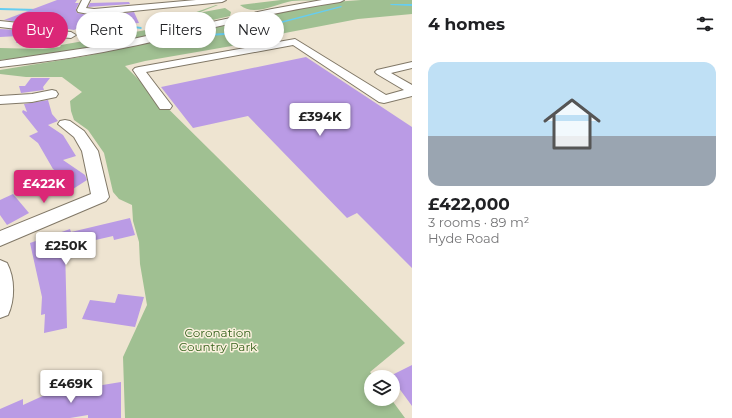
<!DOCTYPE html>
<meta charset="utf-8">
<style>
:root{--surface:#fff;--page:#f6f6f6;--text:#202124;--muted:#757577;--line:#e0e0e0;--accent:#db2777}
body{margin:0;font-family:Montserrat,sans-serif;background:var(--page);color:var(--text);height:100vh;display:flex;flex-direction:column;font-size:15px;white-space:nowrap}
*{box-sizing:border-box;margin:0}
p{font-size:13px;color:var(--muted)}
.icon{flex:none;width:22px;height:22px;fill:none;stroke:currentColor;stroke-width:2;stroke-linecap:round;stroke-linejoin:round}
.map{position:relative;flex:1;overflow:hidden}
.drawer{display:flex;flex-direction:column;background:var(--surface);width:320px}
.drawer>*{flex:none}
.banner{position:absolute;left:12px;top:12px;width:340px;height:36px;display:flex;gap:8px}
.controls{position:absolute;left:364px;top:370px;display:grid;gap:8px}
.controls a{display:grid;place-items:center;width:36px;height:36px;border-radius:50%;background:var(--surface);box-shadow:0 2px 6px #0003;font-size:20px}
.price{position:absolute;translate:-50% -34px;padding:0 9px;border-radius:4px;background:#fff;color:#222;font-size:13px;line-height:26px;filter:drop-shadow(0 1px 2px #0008)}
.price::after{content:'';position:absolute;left:50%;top:24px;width:12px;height:9px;margin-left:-6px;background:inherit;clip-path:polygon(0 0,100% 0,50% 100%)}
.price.active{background:var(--accent);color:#fff}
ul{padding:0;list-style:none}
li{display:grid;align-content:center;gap:8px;height:212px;padding:0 16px}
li+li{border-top:1px solid var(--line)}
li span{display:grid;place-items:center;height:124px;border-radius:12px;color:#555}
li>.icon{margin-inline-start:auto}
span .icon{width:72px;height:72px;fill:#fffc;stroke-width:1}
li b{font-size:17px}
h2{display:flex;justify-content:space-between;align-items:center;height:48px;padding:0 16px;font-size:17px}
.chip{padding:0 14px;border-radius:18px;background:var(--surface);box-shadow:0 2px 6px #0003;font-size:14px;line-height:36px}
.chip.active{background:var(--accent);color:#fff}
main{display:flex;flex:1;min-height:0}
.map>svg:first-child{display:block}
.green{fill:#a0c092}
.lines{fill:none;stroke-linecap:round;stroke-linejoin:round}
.stream{fill:#65cdf1;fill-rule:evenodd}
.building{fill:#ba9be5}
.minor-casing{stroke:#817867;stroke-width:2}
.minor{fill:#fff;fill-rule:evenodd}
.labels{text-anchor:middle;stroke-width:3;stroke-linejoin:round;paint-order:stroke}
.near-park-label{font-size:12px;fill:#37631d;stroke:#fbf1de}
</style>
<main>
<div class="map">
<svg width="412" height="418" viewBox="0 0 412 418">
<rect width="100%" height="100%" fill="#eee4d1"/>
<g class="green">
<path d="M281 0H330C317 1 304 0 292 1 276 4 253 17 240 5Z"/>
<polygon points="361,0 412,0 412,14 358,19 285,33 260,41 145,61 125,66 405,343 370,372 374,377 371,377 371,399 391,399 405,418 125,418 123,357 147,305 140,264 139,242 133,221 132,205 119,199 113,192 104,153 88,130 74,120 71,111 70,101 82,92 62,77 26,77 0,74 0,70 86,56 320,3"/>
<polygon points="216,5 218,5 198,13 225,8 231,12 230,16 101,46 37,56 0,60 0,48 43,49 60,47 61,45 146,30"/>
</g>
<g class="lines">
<g class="stream">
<polygon points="391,4 412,4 412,6 390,5"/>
<polygon points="341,6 342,7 240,34 208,36 207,35 208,34 240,32"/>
<polygon points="0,8 37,9 38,10 37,11 0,10"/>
<polygon points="112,23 141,27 142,28 141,29 113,25"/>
</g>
</g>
<g class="building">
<polygon points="57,0 77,0 75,3 79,3 76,9 77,13 94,16 134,12 139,23 105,26 106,26 84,32 78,28 74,30 62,28 61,30 35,28 19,22 4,20"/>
<polygon points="129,2 130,4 88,7 90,3"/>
<polygon points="0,29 17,30 33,36 56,38 53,42 16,43 19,36 0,37"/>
<polygon points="306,57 412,127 412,268 357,213 347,218 248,116 193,128 161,87"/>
<polygon points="31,78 50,78 43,87 44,90 21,93 19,86 25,86"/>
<polygon points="48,100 52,114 58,121 48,125 63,135 76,156 63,160 85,175 87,180 62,196 49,185 64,177 53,169 38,143 29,136 38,132 22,112 23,110 27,112 24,104"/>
<polygon points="13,194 29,213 7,225 0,215 0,200"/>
<polygon points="130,218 135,235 114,240 113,236 65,247 67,328 44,333 45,314 41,315 42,297 30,243 70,229 71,232"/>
<polygon points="118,294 144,297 135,327 82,319 90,300 115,303"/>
<polygon points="412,365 412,406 393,380 393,377 390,376"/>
<polygon points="121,382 121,418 88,418 88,415 70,418 0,418 0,409 23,399 23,405 47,394"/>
</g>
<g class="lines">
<g class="minor-casing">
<g id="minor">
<polygon points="82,0 90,0 86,8 94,9 196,0 226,0 222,2 94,15 78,12 77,10"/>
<path d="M322 0H344L340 2C272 12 205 30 138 45 92 55 46 62 0 67V61L100 46 272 9Z"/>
<polygon points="0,21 19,23 35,29 71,32 76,35 71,38 33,35 17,29 0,27"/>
<polygon points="295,39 386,95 404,90 377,74 375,72 377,70 412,62 412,68 391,73 412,85 412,96 384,103 379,102 293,45 146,72 172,106 170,109 160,109 133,70 135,68 139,67"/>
<polygon points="52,90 56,91 58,94 56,97 32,102 0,104 0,96 32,94"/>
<polygon points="65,120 70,121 84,131 98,151 109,197 106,201 0,246 0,231 91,194 82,151 74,137 58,124 60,121"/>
<path d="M0 260 7 263C15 278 15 300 8 315L0 318Z"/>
</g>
</g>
<use href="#minor" class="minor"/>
</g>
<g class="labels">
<g class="near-park-label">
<text x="218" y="337">Coronation<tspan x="218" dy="14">Country Park</tspan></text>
</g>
</g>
</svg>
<div class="controls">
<a><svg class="icon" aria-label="layers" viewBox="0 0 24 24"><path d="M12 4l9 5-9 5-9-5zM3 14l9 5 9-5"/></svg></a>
</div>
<b class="price" style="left:320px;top:137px">£394K</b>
<b class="price active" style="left:44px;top:204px">£422K</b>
<b class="price" style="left:66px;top:266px">£250K</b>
<b class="price" style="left:71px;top:404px">£469K</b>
<div class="banner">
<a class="chip active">Buy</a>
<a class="chip">Rent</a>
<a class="chip">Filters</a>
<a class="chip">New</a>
</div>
</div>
<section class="drawer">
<h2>4 homes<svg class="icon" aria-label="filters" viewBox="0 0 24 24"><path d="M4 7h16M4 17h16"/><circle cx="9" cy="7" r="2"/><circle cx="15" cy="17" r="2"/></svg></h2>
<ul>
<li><span style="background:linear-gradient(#bfe0f5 60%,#9aa5b1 0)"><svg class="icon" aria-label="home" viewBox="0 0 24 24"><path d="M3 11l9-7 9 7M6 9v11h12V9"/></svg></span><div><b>£422,000</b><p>3 rooms · 89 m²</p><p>Hyde Road</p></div></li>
</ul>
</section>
</main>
